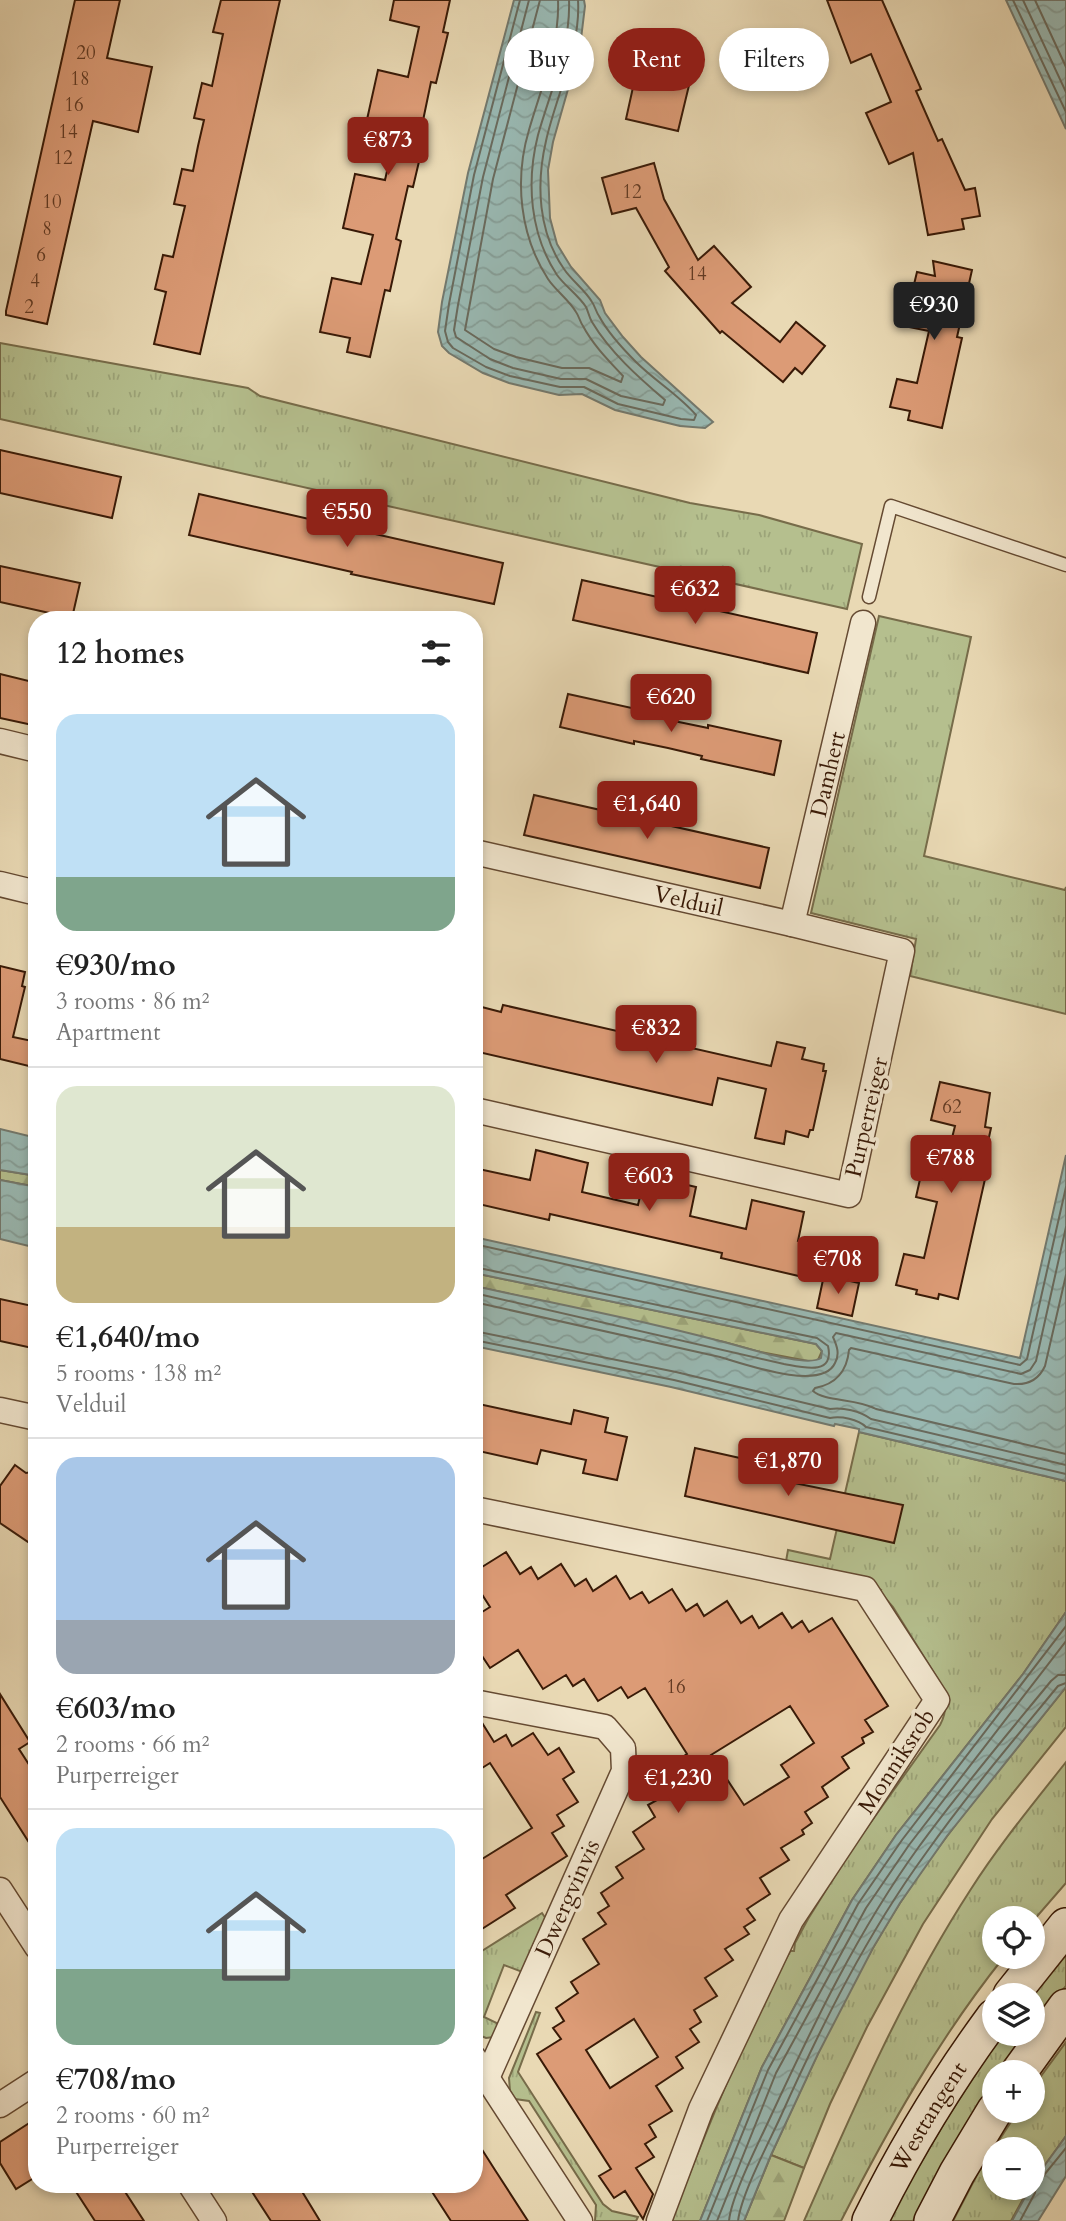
<!DOCTYPE html>
<meta charset="utf-8">
<style>
:root{--surface:#fff;--page:#f2f2f2;--text:#222;--muted:#767676;--line:#e0e0e0;--accent:#8f2418}
body{margin:0;font-family:Cardo,serif;background:var(--page);color:var(--text);height:100vh;display:flex;flex-direction:column;font-size:26px;white-space:nowrap}
*{box-sizing:border-box;margin:0}
p{font-size:23px;color:var(--muted)}
.icon{flex:none;width:38px;height:38px;fill:none;stroke:currentColor;stroke-width:2;stroke-linecap:round;stroke-linejoin:round}
.map{position:relative;flex:1;overflow:hidden}
.side{position:absolute;left:28px;top:611px;width:455px;height:1582px;display:flex;flex-direction:column;background:var(--surface);border-radius:28px;box-shadow:0 4px 10px #0003}
.side>*{flex:none}
.guide{position:absolute;left:504px;top:28px;width:457px;height:63px;display:flex;gap:14px}
.fabs{position:absolute;left:982px;top:1906px;display:grid;gap:14px}
.fabs a{display:grid;place-items:center;width:63px;height:63px;border-radius:50%;background:var(--surface);box-shadow:0 4px 10px #0003;font-size:35px}
.price{position:absolute;translate:-50% -60px;padding:0 16px;border-radius:7px;background:var(--accent);color:#fff;font-size:23px;line-height:46px;filter:drop-shadow(0 2px 4px #0008)}
.price::after{content:'';position:absolute;left:50%;top:42px;width:21px;height:16px;margin-left:-10px;background:inherit;clip-path:polygon(0 0,100% 0,50% 100%)}
.price.on{background:#222;color:#fff}
ul{padding:0;list-style:none}
li{display:grid;align-content:center;gap:14px;height:371px;padding:0 28px}
li+li{border-top:2px solid var(--line)}
li span{display:grid;place-items:center;height:217px;border-radius:21px;color:#555}
li>.icon{margin-inline-start:auto}
span .icon{width:126px;height:126px;fill:#fffc;stroke-width:1}
li b{font-size:30px}
h2{display:flex;justify-content:space-between;align-items:center;height:84px;padding:0 28px;font-size:30px}
.chip{padding:0 24px;border-radius:32px;background:var(--surface);box-shadow:0 4px 10px #0003;font-size:24px;line-height:63px}
.chip.on{background:var(--accent);color:#fff}
.map>svg:first-child{display:block}
.grass{fill:url(#grass-tufts);stroke:#776c4a;stroke-width:2}
.forest{fill:url(#forest-firs);stroke:#776c4a;stroke-width:2}
.water{fill:url(#water-waves);stroke:#73796e;stroke-width:2}
.lines{fill:none;stroke-linecap:round;stroke-linejoin:round}
.shore{stroke:#696a5d;stroke-width:2}
.building{fill:#dc9b76;stroke:#391a07;stroke-width:2;fill-rule:evenodd}
.lane-casing{stroke:#654a32;stroke-width:15}
.street-casing{stroke:#654a32;stroke-width:27}
.secondary-casing{stroke:#391a07;stroke-width:38}
.lane{stroke:#f1e6ce;stroke-width:12}
.street{stroke:#f1e6ce;stroke-width:24}
.secondary{stroke:#f1e6ce;stroke-width:35}
.labels{text-anchor:middle;stroke-width:7;stroke-linejoin:round;paint-order:stroke}
.number-label{font-size:19px;fill:#623a23}
.street-label{font-size:23px;fill:#391a07;stroke:#f1e6ce}
</style>
<div class="map">
<svg width="1066" height="2221" viewBox="0 0 1066 2221">
<defs>
<pattern id="grass-tufts" width="24" height="20" patternUnits="userSpaceOnUse" patternTransform="scale(1.75)"><rect width="24" height="20" fill="#b5bf8e"/><path d="M3 7l-1-3M5 7V3M7 7l1-3M15 17l-1-3M17 17v-4M19 17l1-3" fill="none" stroke="#9ca479"/></pattern>
<pattern id="forest-firs" width="22" height="20" patternUnits="userSpaceOnUse" patternTransform="scale(1.75)"><rect width="22" height="20" fill="#b5bf8e"/><path d="M5 1l3.5 6h-7zM16 11l3.5 6h-7z" fill="#9ca479"/></pattern>
<pattern id="water-waves" width="16" height="10" patternUnits="userSpaceOnUse" patternTransform="scale(1.75)"><rect width="16" height="10" fill="#99b9b3"/><path d="M0 5q4-4 8 0t8 0" fill="none" stroke="#859e98"/></pattern>
</defs>
<rect width="100%" height="100%" fill="#e9d9b4"/>
<filter id="stains"><feTurbulence type="fractalNoise" baseFrequency=".00286" numOctaves="4"/><feColorMatrix values="0 0 0 0 .2 0 0 0 0 .09 0 0 0 0 .02 0 0 0 .5 -.17"/></filter>
<radialGradient id="worn" r=".72"><stop offset=".6" stop-color="#630" stop-opacity="0"/><stop offset="1" stop-color="#630" stop-opacity=".3"/></radialGradient>
<g class="grass">
<polygon points="0,343 248,388 260,396 690,503 759,515 862,544 847,609 0,419"/>
<polygon points="879,616 971,637 924,856 1065,890 1066,887 1066,1014 910,976 916,939 811,913"/>
<path d="M859 1432 1066 1481V1612L1023 1674 896 1835 852 1900 762 2067 700 2221H671C707 2129 743 2038 790 1951H794L795 1943 808 1919 851 1850 940 1725C948 1710 947 1696 939 1681L893 1607 880 1592 881 1590 874 1586 785 1567 788 1550 830 1559Z"/>
<path d="M1066 1687V1727L992 1819 923 1924 867 2027 830 2104 804 2168 771 2155C810 2069 849 1983 900 1903 949 1827 1010 1758 1066 1687Z"/>
<path d="M1066 1762V1883L1033 1921 1032 1918H994V1956L1004 1957C939 2038 888 2129 841 2221H804C854 2107 903 1994 971 1889 999 1845 1033 1804 1066 1762Z"/>
<polygon points="542,1913 546,1919 525,1973 504,1965 484,2017 503,2026 494,2037 486,2038 474,2033 474,1956"/>
<polygon points="1066,1953 1066,1986 1033,2026 1032,1995"/>
<polygon points="536,2012 540,2013 518,2072 603,2204 612,2211 638,2217 636,2221 595,2221 596,2205 529,2101 515,2099 510,2091 509,2078"/>
<polygon points="1001,2034 1026,2034 1000,2072 994,2072 994,2082 913,2221 889,2221 900,2198 946,2120"/>
<polygon points="1066,2042 1066,2136 1033,2182 1032,2149 994,2149 994,2188 1029,2188 1011,2221 953,2221 978,2173 1018,2111 1032,2110 1033,2087"/>
</g>
<g class="forest">
<polygon points="0,1170 37,1176 37,1187 0,1180"/>
<polygon points="474,1273 816,1344 822,1351 818,1360 813,1362 760,1352 724,1342 474,1286"/>
<polygon points="771,2155 804,2168 784,2221 744,2221"/>
</g>
<g class="water">
<polygon points="514,0 584,0 585,6 580,47 553,142 548,170 550,218 557,244 571,267 600,300 605,313 623,337 641,357 713,422 705,428 680,426 615,410 582,394 559,395 509,383 483,373 449,353 442,346 438,332 442,302 468,173"/>
<polygon points="1006,0 1066,0 1066,129"/>
<polygon points="0,1129 37,1138 37,1176 0,1170"/>
<path d="M1066 1155V1481L859 1432V1429L835 1424 834 1426 671 1387 474 1346V1286C567 1306 662 1324 753 1350 767 1354 809 1366 821 1358L822 1351 816 1344 474 1273V1237L1020 1358Z"/>
<polygon points="0,1180 37,1187 37,1248 0,1239"/>
<polygon points="1066,1612 1066,1687 947,1836 900,1903 873,1948 818,2054 771,2155 744,2221 700,2221 762,2067 852,1900 896,1835 1023,1674"/>
<polygon points="1066,2136 1066,2176 1038,2221 1012,2221 1030,2188 1032,2188 1034,2180"/>
</g>
<g class="lines">
<g class="shore">
<path d="M520 0 474 175 449 304 445 331 448 342 453 348 486 367 510 376 560 387H584L618 404 681 419 694 420 696 415C679 395 655 381 636 362 623 349 608 333 599 316 596 312 595 306 592 302 585 290 572 281 564 269 538 232 536 184 546 141 556 95 581 48 578 0"/>
<path d="M529 0 483 177 458 305 454 330 456 337 490 359 513 368 561 379H586L621 396 663 405 665 400C638 377 610 352 592 322 589 317 588 311 586 307 578 295 565 286 557 275 530 234 526 182 538 135 550 92 571 46 569 0"/>
<path d="M540 0 493 179 465 330 494 349 516 357 562 368H589L621 382 623 376C609 361 593 345 583 326 580 322 579 316 576 312 569 300 556 291 548 279 520 236 514 180 529 130 541 88 560 44 558 0"/>
<polyline points="1013,0 1066,112"/>
<polyline points="1023,0 1066,92"/>
<polyline points="1035,0 1066,67"/>
<polyline points="474,1244 1020,1365 1027,1359 1066,1187"/>
<path d="M474 1267 817 1338 828 1346C835 1377 801 1367 784 1364L474 1293"/>
<path d="M1066 1275 1045 1366C1039 1379 1028 1385 1014 1384L851 1348 849 1350C847 1371 837 1384 815 1388L813 1391C825 1402 857 1398 876 1409L1066 1454"/>
<path d="M474 1302 720 1357C744 1364 822 1392 835 1363 840 1354 837 1346 833 1337L836 1333 1021 1374 1030 1370 1036 1361 1066 1227"/>
<path d="M474 1331 676 1372 830 1409C843 1407 860 1411 871 1419L1066 1465"/>
<path d="M474 1340 674 1380 830 1418C841 1416 858 1419 866 1427L1066 1474"/>
<polyline points="707,2221 768,2070 858,1904 902,1840 1066,1626"/>
<polyline points="717,2221 776,2073 866,1908 909,1845 1066,1641"/>
<path d="M729 2221C731 2197 759 2142 770 2118 813 2025 858 1931 918 1848 960 1790 1006 1736 1051 1681L1058 1675H1066"/>
<path d="M738 2221C741 2195 768 2144 780 2118 821 2026 867 1934 926 1853 967 1795 1013 1741 1058 1686L1066 1683"/>
<polyline points="1020,2221 1035,2193 1036,2185 1066,2148"/>
</g>
</g>
<g class="building">
<polygon points="75,0 120,0 107,58 152,67 138,132 93,121 47,324 6,315 6,311"/>
<polygon points="221,0 280,0 200,354 154,344 166,292 155,289 163,255 173,257 179,231 185,206 174,204 182,169 193,171 198,146 204,120 194,118 202,83 212,86 223,34 213,32"/>
<polygon points="394,0 450,0 443,32 448,33 436,83 431,82 420,135 425,136 413,187 408,186 396,239 401,241 390,291 385,290 370,357 347,352 350,338 320,332 332,278 361,284 373,235 343,228 355,174 385,180 396,131 366,124 378,70 408,77 419,27 390,20"/>
<polygon points="827,0 882,0 921,89 916,91 938,141 942,139 965,190 975,188 980,216 962,219 964,229 928,235 913,153 889,164 866,113 891,102 871,54 851,63"/>
<polygon points="641,51 664,57 661,70 691,77 678,131 626,119"/>
<polygon points="654,163 664,199 698,260 714,246 751,287 732,303 780,342 796,322 825,346 802,374 795,368 783,382 722,331 720,333 665,271 669,267 636,208 612,214 602,178"/>
<polygon points="933,261 972,270 957,337 962,338 942,428 908,420 910,411 890,407 897,379 917,383 929,331 904,326 917,272 935,276"/>
<polygon points="0,450 121,477 112,518 0,493"/>
<polygon points="199,494 503,563 494,604 351,574 352,572 189,535"/>
<polygon points="0,566 80,583 72,618 0,602"/>
<polygon points="582,580 817,633 808,673 573,620"/>
<polygon points="0,674 37,683 37,726 0,718"/>
<polygon points="568,694 641,710 641,713 674,721 708,728 708,725 781,741 774,775 701,759 702,756 668,748 634,741 634,744 560,727"/>
<polygon points="534,795 769,848 760,888 524,835"/>
<polygon points="0,966 25,972 22,986 25,987 13,1037 37,1042 37,1068 0,1059"/>
<polygon points="474,1005 501,1012 503,1005 771,1066 777,1042 805,1048 802,1059 824,1064 823,1071 826,1071 813,1130 810,1130 808,1137 786,1131 784,1144 755,1138 766,1089 718,1078 712,1105 474,1051"/>
<polygon points="940,1082 990,1093 985,1127 991,1128 980,1178 985,1179 958,1299 939,1294 938,1299 916,1294 917,1290 896,1285 904,1254 924,1258 937,1202 916,1197 923,1166 944,1170 955,1126 931,1120"/>
<polygon points="536,1150 588,1163 582,1192 638,1205 645,1175 696,1187 690,1216 746,1229 752,1200 804,1212 798,1241 811,1243 803,1277 721,1258 722,1253 550,1214 549,1220 474,1203 474,1168 530,1180"/>
<polygon points="824,1275 859,1283 852,1316 817,1308"/>
<polygon points="0,1299 37,1307 37,1349 0,1341"/>
<polygon points="474,1403 571,1424 574,1410 608,1418 605,1432 627,1437 617,1480 583,1473 586,1460 541,1450 537,1464 474,1450"/>
<polygon points="695,1448 758,1462 755,1475 903,1505 894,1543 685,1496"/>
<polygon points="15,1465 26,1473 37,1471 37,1548 0,1523 0,1486"/>
<path d="M506 1552 520 1574 531 1567 538 1579 561 1564 575 1586 586 1579 593 1591 616 1576 630 1599 642 1592 649 1603 672 1589 686 1611 697 1604 704 1616 727 1601 741 1623 752 1616 759 1628 782 1613 792 1628 802 1621 809 1632 832 1618 888 1706 865 1720 873 1732 862 1738 864 1743 842 1757 849 1768 822 1787 828 1797 805 1812 812 1823 802 1830 804 1834 781 1848 789 1860 760 1878 770 1894 747 1909 755 1920 744 1927 749 1934 725 1949 733 1960 705 1978 717 1996 694 2010 701 2022 690 2029 699 2042 676 2057 683 2068 656 2086 672 2111 649 2125 656 2137 645 2144 654 2157 636 2168 653 2194 643 2219 625 2191 614 2198 599 2176 611 2169 537 2054 561 2039 553 2028 564 2021 556 2008 578 1993 571 1982 599 1964 583 1939 606 1924 598 1913 609 1906 601 1893 623 1878 616 1867 644 1849 633 1832 655 1817 648 1805 659 1799 654 1791 677 1777 670 1765 687 1754 645 1688 628 1698 621 1687 598 1701 584 1679 573 1686 566 1675 543 1689 518 1650 490 1668 482 1656 474 1662V1617L490 1607 474 1582V1572ZM790 1706 814 1743 781 1765 789 1777 744 1805 711 1755ZM634 2019 658 2057 610 2088 586 2050Z"/>
<polygon points="0,1694 30,1742 19,1749 37,1777 37,1855 0,1797"/>
<polygon points="474,1717 479,1718 494,1742 506,1735 512,1746 533,1733 548,1755 559,1748 574,1772 563,1779 578,1802 557,1815 564,1826 552,1833 567,1856 506,1895 515,1908 474,1934 474,1864 532,1828 490,1763 474,1773"/>
<polygon points="37,2118 37,2176 16,2189 0,2163 0,2142"/>
<polygon points="474,2137 495,2170 528,2221 451,2221 427,2184 474,2184"/>
<polygon points="71,2184 120,2184 144,2221 95,2221"/>
<polygon points="247,2184 305,2184 303,2193 320,2221 271,2221"/>
</g>
<g class="lines">
<g class="lane-casing">
<polyline id="lane" points="869,597 891,506 1066,565"/>
</g>
<g class="street-casing">
<g id="street">
<polyline points="0,741 37,750"/>
<path id="s1" d="M474 852 792 924 902 951 849 1195 474 1110"/>
<polyline points="0,884 37,893"/>
<path id="s2" d="M792 924 863 623"/>
<polyline points="0,1410 37,1418"/>
<polyline points="474,1509 865,1589 937,1700 791,1920 701,2109 659,2221"/>
<polyline points="474,1702 605,1727 623,1748 624,1771 487,2078"/>
<polyline points="0,1890 37,1947"/>
<polyline points="474,2058 580,2221"/>
<polyline points="0,2105 37,2081"/>
<polyline points="190,2184 214,2221"/>
</g>
</g>
<g class="secondary-casing">
<g id="secondary">
<polyline points="1011,1995 1066,1926"/>
<polyline points="1019,2072 1066,2007"/>
<path id="s3" d="M870 2221C905 2150 947 2081 994 2017"/>
<polyline points="932,2221 957,2173 995,2110"/>
</g>
</g>
<use href="#lane" class="lane"/>
<use href="#street" class="street"/>
<use href="#secondary" class="secondary"/>
</g>
<g class="labels">
<g class="number-label">
<text x="86" y="59">20</text>
<text x="80" y="85">18</text>
<text x="74" y="111">16</text>
<text x="68" y="138">14</text>
<text x="63" y="164">12</text>
<text x="632" y="198">12</text>
<text x="52" y="208">10</text>
<text x="47" y="235">8</text>
<text x="41" y="261">6</text>
<text x="697" y="280">14</text>
<text x="35" y="287">4</text>
<text x="29" y="313">2</text>
<text x="952" y="1113">62</text>
<text x="676" y="1693">16</text>
</g>
<g class="street-label">
<text dy="8" stroke="none"><textPath href="#s2" startOffset="154">Damhert</textPath></text>
<text dy="8" stroke="none"><textPath href="#s1" startOffset="220">Velduil</textPath></text>
<text transform="translate(866 1117) rotate(-77)" y="8">Purperreiger</text>
<text transform="translate(896 1761) rotate(-57)" y="8">Monniksrob</text>
<text transform="translate(567 1898) rotate(-66)" y="8">Dwergvinvis</text>
<text dy="8" stroke="none"><textPath href="#s3" startOffset="119">Westtangent</textPath></text>
</g>
</g>
<rect width="100%" height="100%" filter="url(#stains)"/>
<rect width="100%" height="100%" fill="url(#worn)"/>
</svg>
<div class="fabs">
<a><svg class="icon" aria-label="locate" viewBox="0 0 24 24"><circle cx="12" cy="12" r="6"/><path d="M12 2v4M12 18v4M2 12h4M18 12h4"/></svg></a>
<a><svg class="icon" aria-label="layers" viewBox="0 0 24 24"><path d="M12 4l9 5-9 5-9-5zM3 14l9 5 9-5"/></svg></a>
<a>+</a>
<a>−</a>
</div>
<b class="price" style="left:388px;top:177px">€873</b>
<b class="price on" style="left:934px;top:342px">€930</b>
<b class="price" style="left:347px;top:549px">€550</b>
<b class="price" style="left:695px;top:626px">€632</b>
<b class="price" style="left:671px;top:734px">€620</b>
<b class="price" style="left:647px;top:841px">€1,640</b>
<b class="price" style="left:656px;top:1065px">€832</b>
<b class="price" style="left:951px;top:1195px">€788</b>
<b class="price" style="left:649px;top:1213px">€603</b>
<b class="price" style="left:838px;top:1296px">€708</b>
<b class="price" style="left:788px;top:1498px">€1,870</b>
<b class="price" style="left:678px;top:1815px">€1,230</b>
<div class="guide">
<a class="chip">Buy</a>
<a class="chip on">Rent</a>
<a class="chip">Filters</a>
</div>
<section class="side">
<h2>12 homes<svg class="icon" aria-label="filters" viewBox="0 0 24 24"><path d="M4 7h16M4 17h16"/><circle cx="9" cy="7" r="2"/><circle cx="15" cy="17" r="2"/></svg></h2>
<ul>
<li><span style="background:linear-gradient(#bfe0f5 75%,#7fa58c 0)"><svg class="icon" aria-label="home" viewBox="0 0 24 24"><path d="M3 11l9-7 9 7M6 9v11h12V9"/></svg></span><div><b>€930/mo</b><p>3 rooms · 86 m²</p><p>Apartment</p></div></li>
<li><span style="background:linear-gradient(#dfe7d0 65%,#c2b280 0)"><svg class="icon" aria-label="home" viewBox="0 0 24 24"><path d="M3 11l9-7 9 7M6 9v11h12V9"/></svg></span><div><b>€1,640/mo</b><p>5 rooms · 138 m²</p><p>Velduil</p></div></li>
<li><span style="background:linear-gradient(#a9c7e8 75%,#9aa5b1 0)"><svg class="icon" aria-label="home" viewBox="0 0 24 24"><path d="M3 11l9-7 9 7M6 9v11h12V9"/></svg></span><div><b>€603/mo</b><p>2 rooms · 66 m²</p><p>Purperreiger</p></div></li>
<li><span style="background:linear-gradient(#bfe0f5 65%,#7fa58c 0)"><svg class="icon" aria-label="home" viewBox="0 0 24 24"><path d="M3 11l9-7 9 7M6 9v11h12V9"/></svg></span><div><b>€708/mo</b><p>2 rooms · 60 m²</p><p>Purperreiger</p></div></li>
</ul>
</section>
</div>
